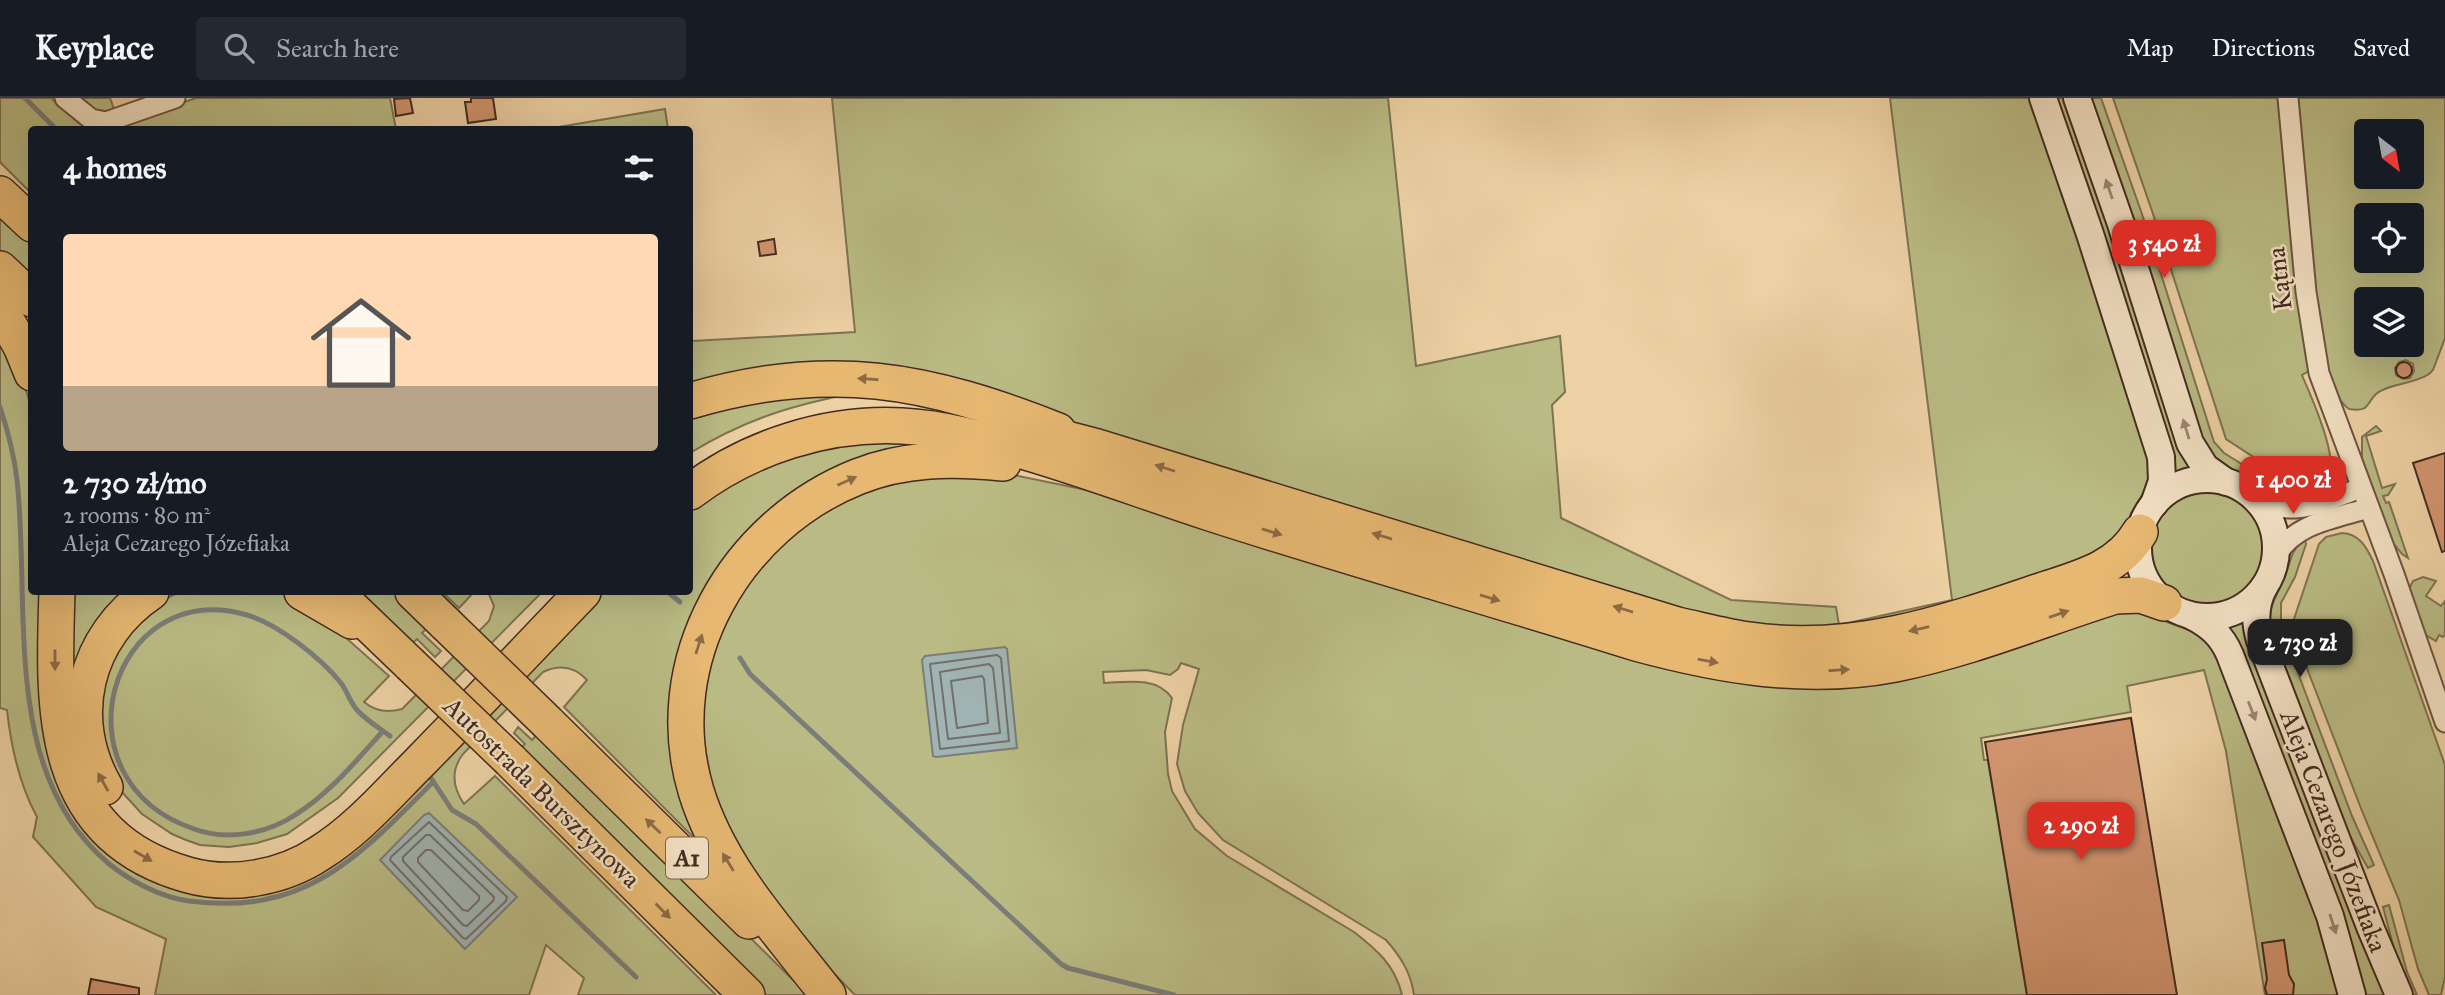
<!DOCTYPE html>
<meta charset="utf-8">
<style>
:root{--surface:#171b24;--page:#242831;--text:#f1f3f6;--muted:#9ea1a6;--line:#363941;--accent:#d93025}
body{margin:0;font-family:"IM FELL Great Primer",serif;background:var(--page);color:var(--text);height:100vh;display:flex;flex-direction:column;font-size:26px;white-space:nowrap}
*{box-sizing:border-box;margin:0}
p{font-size:23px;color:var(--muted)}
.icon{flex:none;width:38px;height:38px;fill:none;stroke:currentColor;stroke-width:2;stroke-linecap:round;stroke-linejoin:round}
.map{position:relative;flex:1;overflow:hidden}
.drawer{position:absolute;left:28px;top:28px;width:665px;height:469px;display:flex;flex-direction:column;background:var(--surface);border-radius:7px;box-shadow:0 7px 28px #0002}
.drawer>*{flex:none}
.needle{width:46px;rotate:149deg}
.controls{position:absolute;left:2354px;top:21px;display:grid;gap:14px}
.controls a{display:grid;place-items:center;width:70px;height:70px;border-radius:7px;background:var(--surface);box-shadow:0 7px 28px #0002;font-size:35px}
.price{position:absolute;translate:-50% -60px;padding:0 16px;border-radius:14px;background:var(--accent);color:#fff;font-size:23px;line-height:46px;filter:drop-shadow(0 2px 4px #0008)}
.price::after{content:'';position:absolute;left:50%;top:42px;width:21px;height:16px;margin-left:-10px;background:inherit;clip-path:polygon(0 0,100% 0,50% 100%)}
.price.active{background:#222;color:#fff}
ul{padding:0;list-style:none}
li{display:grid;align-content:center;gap:14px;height:371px;padding:0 35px}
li+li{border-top:2px solid var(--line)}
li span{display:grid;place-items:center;height:217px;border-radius:7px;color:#555}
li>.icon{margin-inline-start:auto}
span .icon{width:126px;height:126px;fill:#fffc;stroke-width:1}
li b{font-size:30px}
h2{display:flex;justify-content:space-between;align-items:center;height:84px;padding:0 35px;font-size:30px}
header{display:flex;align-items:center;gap:42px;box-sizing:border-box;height:98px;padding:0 35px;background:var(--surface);border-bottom:2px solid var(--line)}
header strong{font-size:33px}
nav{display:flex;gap:38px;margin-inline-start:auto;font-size:24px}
.search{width:490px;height:63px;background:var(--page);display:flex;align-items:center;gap:18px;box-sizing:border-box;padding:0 24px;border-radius:7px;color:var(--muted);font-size:26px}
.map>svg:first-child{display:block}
.green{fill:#babb84;stroke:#7e7352;stroke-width:2;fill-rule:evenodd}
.water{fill:#a0b4b3;stroke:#7b7d78;stroke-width:2}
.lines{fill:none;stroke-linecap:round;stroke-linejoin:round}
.shore{stroke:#727069;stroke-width:2}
.stream{stroke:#7b7d78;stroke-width:5}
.building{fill:#d29570;stroke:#432b1f;stroke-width:2}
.street-casing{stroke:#6e5440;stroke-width:23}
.secondary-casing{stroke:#432b1f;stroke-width:30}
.highway-casing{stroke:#432b1f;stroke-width:38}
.street{stroke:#f3e1c4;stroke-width:19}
.secondary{stroke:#f3e1c4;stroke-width:26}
.highway{stroke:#e6b872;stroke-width:35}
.highway-bridge-casing{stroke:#432b1f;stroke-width:38;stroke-linecap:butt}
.highway-bridge{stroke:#e6b872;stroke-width:35}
.oneway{fill:#9b8672}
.oneway2{fill:#8c6a44}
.labels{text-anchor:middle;stroke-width:5;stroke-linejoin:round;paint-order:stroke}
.shield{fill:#f3e1c4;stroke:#786250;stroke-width:2}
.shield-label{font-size:24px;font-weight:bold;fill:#432b1f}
.street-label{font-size:26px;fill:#432b1f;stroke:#f3e1c4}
</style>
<header>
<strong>Keyplace</strong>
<div class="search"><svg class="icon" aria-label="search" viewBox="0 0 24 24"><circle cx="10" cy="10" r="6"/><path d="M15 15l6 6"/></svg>Search here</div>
<nav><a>Map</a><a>Directions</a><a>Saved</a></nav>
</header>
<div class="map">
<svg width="2445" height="897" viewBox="0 0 2445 897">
<rect width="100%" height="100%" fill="#edd1a4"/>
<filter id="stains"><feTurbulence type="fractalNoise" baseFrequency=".00286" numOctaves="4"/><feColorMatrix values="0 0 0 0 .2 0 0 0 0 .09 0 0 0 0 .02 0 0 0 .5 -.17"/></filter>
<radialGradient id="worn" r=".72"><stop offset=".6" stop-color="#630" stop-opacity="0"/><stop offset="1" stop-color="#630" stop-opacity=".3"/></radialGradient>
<g class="green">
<polygon points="0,0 51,0 79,25 96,31 32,32 31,95 0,64"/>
<polygon points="79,0 110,0 115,14 100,16"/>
<polygon points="196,0 390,0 396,31 104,32"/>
<polygon points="832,0 1388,0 1416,268 1560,238 1565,294 1552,307 1561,420 1731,502 1836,509 1839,527 1952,502 1890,0 2031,0 2079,139 2147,352 2151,375 2147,389 2131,415 2125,435 2073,468 1857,531 1735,528 1317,406 1019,307 690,288 690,225 692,243 855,234"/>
<polygon points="2054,0 2067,0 2192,370 2173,376"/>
<polygon points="2090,0 2101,0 2142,116 2214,344 2224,355 2285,393 2290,402 2273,399 2252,381 2220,365 2211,358 2204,347"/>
<path d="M2113 0H2283L2311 272 2302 277C2311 300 2361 400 2304 392L2226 341 2152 113Z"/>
<path d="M2294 0H2445V240L2433 272 2429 276C2415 286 2387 286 2376 296 2365 307 2370 314 2349 311 2308 285 2299 54 2294 0ZM2366 33H2412V79H2366ZM2366 117H2412V163H2366ZM2366 201H2412V247H2366ZM2406 262 2413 266 2414 273 2410 280 2403 281 2396 277 2395 270 2399 264Z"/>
<polygon points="665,11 668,31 547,31"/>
<polygon points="0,113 31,143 31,187 0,157"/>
<path d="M0 232 18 268 31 308 32 494H47L87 726 271 788 598 494H690V407L751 369 852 341 951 347 871 364 697 527 705 751 564 609 587 582C574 568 560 566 543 574L463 656C450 673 453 690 464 706L495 678 716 897H578L584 880 546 847 529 897H155L166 841 96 809 33 739 37 719C19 686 11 649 7 612L0 610Z"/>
<path d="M870 292C800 305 751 318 690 355V312L720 304Z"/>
<polygon points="2376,328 2381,333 2366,338 2382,390 2395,386 2388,397 2383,398 2386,405 2389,404 2408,460 2402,456 2391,443 2362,360 2362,339"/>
<path d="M1004 375 1111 397 1599 546 2123 508 2197 535 2214 549 2314 806 2341 897H2265L2226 653 2204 572 2127 588 2131 614 1981 640 1984 662H1988L2027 897H1414C1411 875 1401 859 1386 842L1223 742 1198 715 1185 693 1177 666 1183 627 1199 571 1181 565 1178 571 1170 577 1146 572 1103 574 1104 585C1127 584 1156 578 1172 600L1165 634 1168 676 1172 693 1195 731 1227 758 1354 834C1377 852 1395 867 1402 897H855L789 829 719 727 698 611 720 521 786 434 879 383Z"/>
<circle cx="2207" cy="450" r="56"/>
<path d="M2342 435C2359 436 2366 448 2373 463L2445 667V879L2441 897H2429L2418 871 2399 802 2362 713 2293 534V524L2319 446 2326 439Z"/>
<path d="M2305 442 2306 446 2295 479 2281 505V530L2352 718 2374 767 2368 770 2344 728 2269 530C2269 508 2275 501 2284 481 2291 465 2289 453 2305 442Z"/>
<polygon points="2423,479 2436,483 2426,498 2441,508 2445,503 2445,536 2443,539 2439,537 2436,543 2424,536 2409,491 2413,483"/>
<path d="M64 494H138C73 542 55 631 97 701 136 765 222 786 289 758 345 734 393 673 436 630L438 632C395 677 352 731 295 759 263 775 226 778 191 770 161 764 135 748 114 726 55 663 61 574 64 494Z"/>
<path d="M179 494H280L327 523 389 578 364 604C376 614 388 615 402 611L489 523 494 508 488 494H542L338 700 287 736 257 745 229 749 200 747 186 742 172 736 142 716 120 692 97 633 108 559 157 505Z"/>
<polygon points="351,494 397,494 431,526 422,535 441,553 435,559 417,541 408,549"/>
<polygon points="442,494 474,494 459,510"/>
<polygon points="2245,522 2388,897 2362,897 2226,529"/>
<polygon points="518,629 532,642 541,632 808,897 762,897 517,655 525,646 514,635"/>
<polygon points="2389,807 2407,874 2417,897 2411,897 2397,862 2383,809"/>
</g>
<g class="water">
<polygon points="1005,549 1007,551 1017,650 936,659 933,658 922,562 925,558"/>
<polygon points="429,715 517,799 465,851 380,762 424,717"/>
</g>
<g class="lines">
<g class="shore">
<polygon points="997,557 1001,560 1009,643 940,651 930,566"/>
<polygon points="989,566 993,570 1000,635 948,641 940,574"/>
<polygon points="982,578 984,581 988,625 957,630 951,583"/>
<polygon points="429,724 507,799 506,803 466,841 463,840 390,762 391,759"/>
<polygon points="426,737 430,737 494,799 493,803 467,828 463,827 403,763 403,759"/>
<polygon points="426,752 431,752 479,798 479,802 468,813 463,812 418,764 418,760"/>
</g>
<g class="stream">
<polyline points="25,0 57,32"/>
<path d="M0 309C8 333 14 357 17 382 31 509 0 674 108 765 130 783 160 799 189 803 306 818 357 760 433 684"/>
<polyline points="668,494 680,504"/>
<polyline points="740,560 750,576 1061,866 1068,870 1174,897"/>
<path d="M383 633C356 663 329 696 295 717 266 736 227 743 194 731 50 682 110 477 247 517 278 526 321 560 341 585 347 593 350 604 357 612 366 622 379 630 390 638"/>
<polyline points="429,677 452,712 476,726 636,879"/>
</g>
</g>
<g class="building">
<polygon points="410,0 413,15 396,18 394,1"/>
<polygon points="471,0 493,0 496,21 468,25 465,4 471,4"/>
<polygon points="774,141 776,156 760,158 758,144"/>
<circle cx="2404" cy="272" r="8"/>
<polygon points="2445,355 2445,453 2442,454 2413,365"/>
<polygon points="2131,620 2177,897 2027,897 1985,644"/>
<polygon points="2284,842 2289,877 2294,886 2293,897 2267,897 2265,890 2267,881 2262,845"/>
<polygon points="91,881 139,890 139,897 88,897"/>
</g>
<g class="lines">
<g class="street-casing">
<g id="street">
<polyline points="65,0 91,21 106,24 175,0"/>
<polyline points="2288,0 2306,194 2319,275 2394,476 2445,624"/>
<path d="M2254 401C2295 421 2321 404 2361 390"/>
<path d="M2276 458C2294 425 2336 420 2369 410"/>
</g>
</g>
<g class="secondary-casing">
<g id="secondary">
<polyline points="2043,0 2090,136 2161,359 2162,383 2154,406"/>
<polyline points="2077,0 2121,126 2190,345 2205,369 2226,384"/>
<circle cx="2207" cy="450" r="69"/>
<path d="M2264 489C2255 506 2254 523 2260 542L2371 831 2399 897"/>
<path d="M2192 518C2210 527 2222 538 2230 557L2330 818 2352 897"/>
</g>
</g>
<g class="highway-casing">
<g id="highway">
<polyline points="0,96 32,126"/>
<polyline points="0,171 32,201"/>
<polyline points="0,211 21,248 32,275"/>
<path d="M690 303C828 262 927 281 1058 333"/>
<path d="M1032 332 1097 349 1677 527C1701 532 1726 539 1750 542 1849 557 1944 526 2037 494 2076 481 2118 472 2140 434"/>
<path d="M690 394C749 349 827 324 902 328 944 330 986 342 1026 354 1087 372 1146 394 1207 414 1349 460 1493 500 1636 545 1721 568 1807 583 1895 566 1970 551 2042 521 2115 498L2141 497 2164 505"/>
<path d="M57 494C53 612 48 738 188 777 231 789 283 780 320 755 357 732 387 697 418 666 474 609 528 551 583 494"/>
<polyline points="302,494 352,523"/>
<polyline points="335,494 410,566"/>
<polyline points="413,494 446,526"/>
<polyline points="548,625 749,823"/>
<polyline points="510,662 747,897"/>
<path d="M105 689C65 620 85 538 151 494"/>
<path d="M828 897C779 833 720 772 696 693 657 563 735 428 857 379 904 360 953 360 1003 365"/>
</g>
</g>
<use href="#street" class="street"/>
<use href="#secondary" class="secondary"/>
<use href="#highway" class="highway"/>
<g class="highway-bridge-casing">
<g id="highway-bridge">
<polyline points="446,526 548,625"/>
<polyline points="410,566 510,662"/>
</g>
</g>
<use href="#highway-bridge" class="highway-bridge"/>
</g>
<defs><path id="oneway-solid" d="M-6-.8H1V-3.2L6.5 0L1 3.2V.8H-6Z" transform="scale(1.75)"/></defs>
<g class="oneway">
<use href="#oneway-solid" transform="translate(2109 91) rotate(-109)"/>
<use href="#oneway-solid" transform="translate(2186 331) rotate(-107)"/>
<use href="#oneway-solid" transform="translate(2252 613) rotate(69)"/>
<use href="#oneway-solid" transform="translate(2333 826) rotate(72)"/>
</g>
<g class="oneway2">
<use href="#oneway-solid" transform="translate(868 281) rotate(-176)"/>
<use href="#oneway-solid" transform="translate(1165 370) rotate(-162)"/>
<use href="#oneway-solid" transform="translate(847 383) rotate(-24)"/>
<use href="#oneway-solid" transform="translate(1272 434) rotate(17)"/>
<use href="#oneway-solid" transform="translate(1382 438) rotate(-163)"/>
<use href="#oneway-solid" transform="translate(1490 500) rotate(17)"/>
<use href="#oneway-solid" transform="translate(1623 511) rotate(-163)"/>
<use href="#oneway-solid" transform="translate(2059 516) rotate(-19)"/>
<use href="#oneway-solid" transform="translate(1919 531) rotate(167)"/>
<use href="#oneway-solid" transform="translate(699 546) rotate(-72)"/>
<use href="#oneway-solid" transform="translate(55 562) rotate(90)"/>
<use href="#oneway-solid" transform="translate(1708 563) rotate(10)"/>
<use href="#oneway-solid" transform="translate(1839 572) rotate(-4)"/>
<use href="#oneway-solid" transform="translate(103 684) rotate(-119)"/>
<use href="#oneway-solid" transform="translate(653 728) rotate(-136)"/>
<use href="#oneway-solid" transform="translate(143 758) rotate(30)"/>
<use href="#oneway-solid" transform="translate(728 764) rotate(-122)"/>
<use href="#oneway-solid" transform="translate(663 813) rotate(45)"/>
</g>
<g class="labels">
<rect class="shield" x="666" y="739.5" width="42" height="41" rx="5"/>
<g class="shield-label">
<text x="687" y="768">A1</text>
</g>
<g class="street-label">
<text transform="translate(2279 181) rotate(-97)" y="9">Kątna</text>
<text transform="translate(542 694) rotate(44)" y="9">Autostrada Bursztynowa</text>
<text transform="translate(2334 733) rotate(69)" y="9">Aleja Cezarego Józefiaka</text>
</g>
</g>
<rect width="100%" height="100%" filter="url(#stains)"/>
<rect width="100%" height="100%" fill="url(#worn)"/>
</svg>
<div class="controls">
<a><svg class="needle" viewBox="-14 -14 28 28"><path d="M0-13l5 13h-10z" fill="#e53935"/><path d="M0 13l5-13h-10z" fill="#9ea1a6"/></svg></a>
<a><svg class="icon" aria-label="locate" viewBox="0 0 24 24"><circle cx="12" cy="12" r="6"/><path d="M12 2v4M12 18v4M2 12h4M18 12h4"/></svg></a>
<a><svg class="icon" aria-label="layers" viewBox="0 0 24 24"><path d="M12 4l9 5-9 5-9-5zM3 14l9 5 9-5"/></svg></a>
</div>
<b class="price" style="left:2164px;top:182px">3 540 zł</b>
<b class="price" style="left:2293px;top:418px">1 400 zł</b>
<b class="price active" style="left:2300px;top:581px">2 730 zł</b>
<b class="price" style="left:2081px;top:764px">2 290 zł</b>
<section class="drawer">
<h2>4 homes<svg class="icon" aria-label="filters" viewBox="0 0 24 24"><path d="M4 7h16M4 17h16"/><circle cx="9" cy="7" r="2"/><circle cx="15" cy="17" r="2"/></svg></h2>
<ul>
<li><span style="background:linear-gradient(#ffd9b3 70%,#b9a48a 0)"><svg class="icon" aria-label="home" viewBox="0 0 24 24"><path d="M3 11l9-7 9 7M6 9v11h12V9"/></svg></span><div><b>2 730 zł/mo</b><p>2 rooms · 80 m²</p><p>Aleja Cezarego Józefiaka</p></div></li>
</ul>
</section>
</div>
